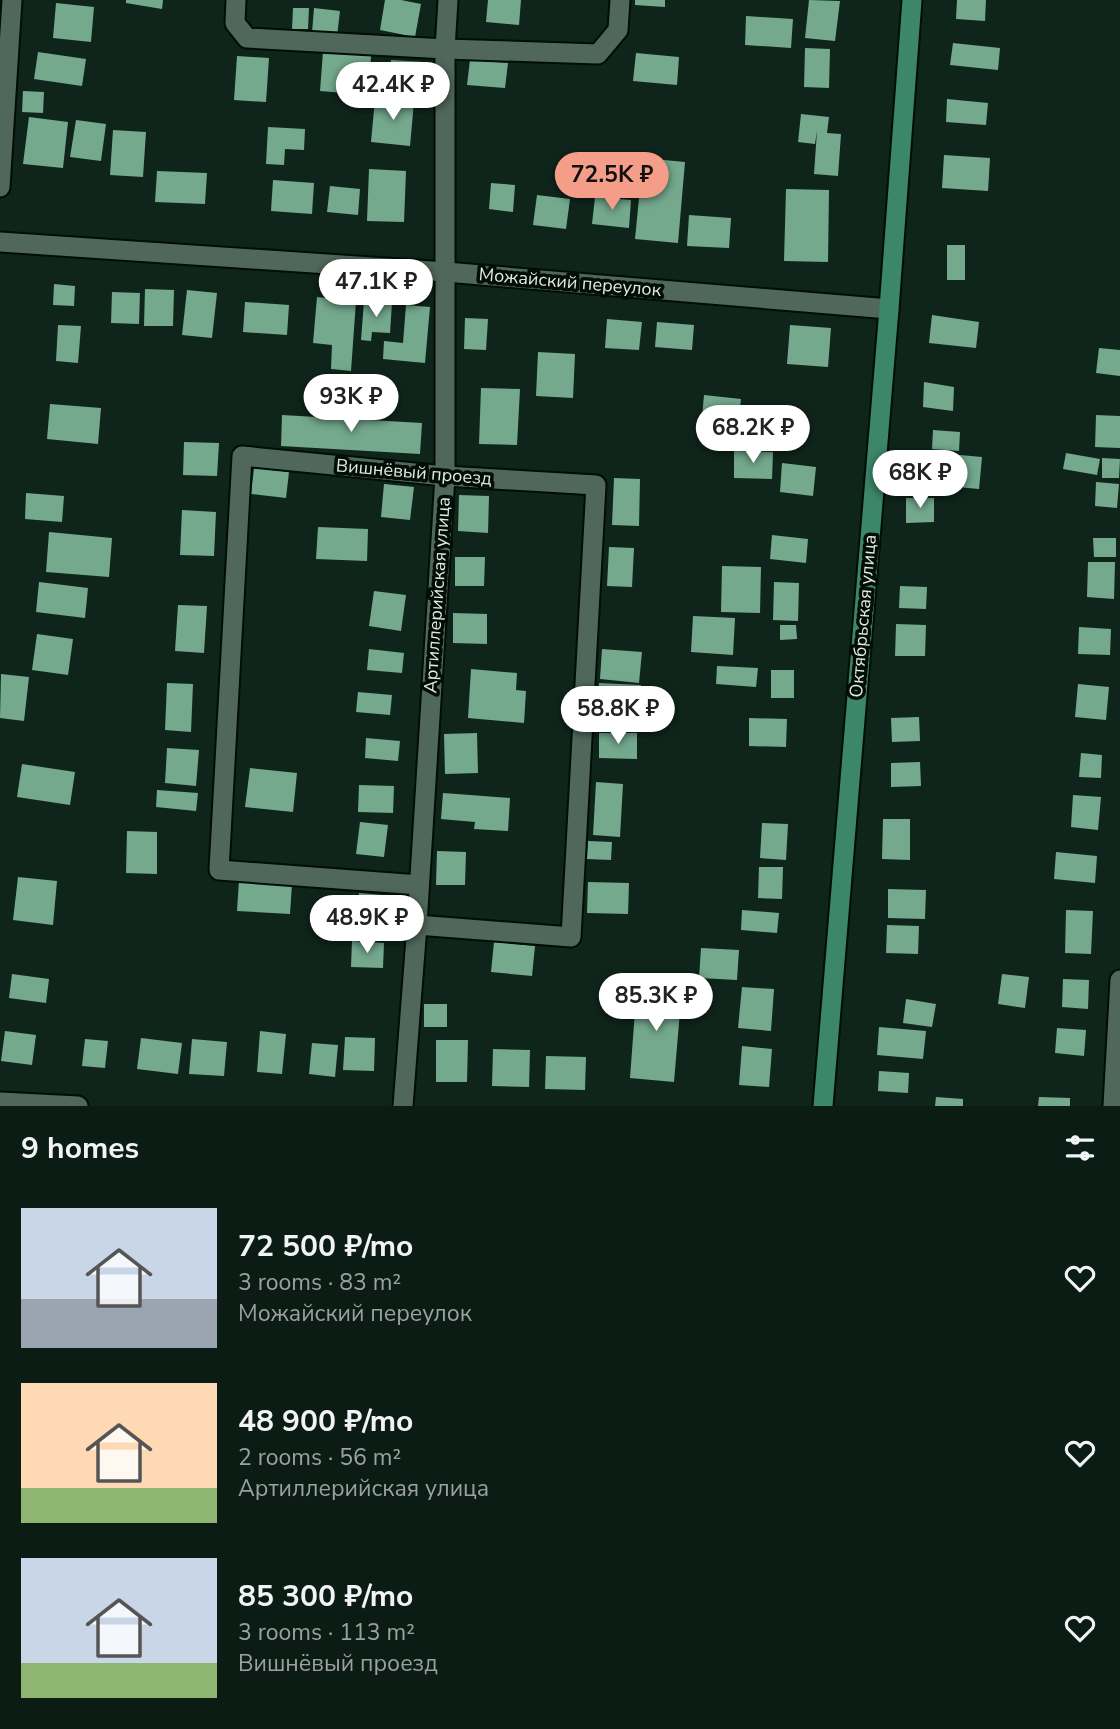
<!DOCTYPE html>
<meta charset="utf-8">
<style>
:root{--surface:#0b1c14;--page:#192922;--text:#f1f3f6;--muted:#9aa1a0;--accent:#f49e8a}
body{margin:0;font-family:"Nunito Sans",sans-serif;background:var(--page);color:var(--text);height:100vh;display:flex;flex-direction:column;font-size:26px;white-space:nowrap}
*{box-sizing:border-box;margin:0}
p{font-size:23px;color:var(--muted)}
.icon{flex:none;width:38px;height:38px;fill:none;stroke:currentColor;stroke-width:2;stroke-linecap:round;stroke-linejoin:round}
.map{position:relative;height:1106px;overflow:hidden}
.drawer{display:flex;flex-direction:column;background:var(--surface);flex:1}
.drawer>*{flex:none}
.price{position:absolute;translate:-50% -60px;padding:0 16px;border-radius:24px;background:#fff;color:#222;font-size:23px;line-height:46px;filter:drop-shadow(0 2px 4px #0008)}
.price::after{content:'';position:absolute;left:50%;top:42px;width:21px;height:16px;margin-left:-10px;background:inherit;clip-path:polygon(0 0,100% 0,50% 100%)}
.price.active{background:var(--accent);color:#111}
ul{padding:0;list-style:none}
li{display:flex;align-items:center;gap:21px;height:175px;padding:0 21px}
li span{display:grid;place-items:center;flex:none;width:196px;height:140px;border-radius:0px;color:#555}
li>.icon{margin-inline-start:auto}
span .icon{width:84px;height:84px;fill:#fffc;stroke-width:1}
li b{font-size:30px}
h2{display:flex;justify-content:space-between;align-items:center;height:84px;padding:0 21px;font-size:30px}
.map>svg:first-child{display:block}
.building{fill:#74a98e}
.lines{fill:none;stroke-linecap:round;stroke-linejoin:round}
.minor-casing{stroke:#000e06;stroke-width:23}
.tertiary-casing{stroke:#000e06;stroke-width:23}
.secondary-casing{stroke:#000e06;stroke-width:23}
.minor{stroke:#50685c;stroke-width:19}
.tertiary{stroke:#50685c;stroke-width:19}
.secondary{stroke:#3c866b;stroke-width:19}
.labels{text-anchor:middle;stroke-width:7;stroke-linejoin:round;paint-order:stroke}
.street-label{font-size:18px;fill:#deece4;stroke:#040c07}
</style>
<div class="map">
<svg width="1120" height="1106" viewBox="0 0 1120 1106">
<rect width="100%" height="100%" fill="#0f251b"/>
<g class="building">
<polygon points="126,0 163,0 162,9 126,3"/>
<polygon points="385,0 401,0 421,4 415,37 380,30"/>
<polygon points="488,0 521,0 519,25 486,22"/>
<polygon points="635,0 665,0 665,7 635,5"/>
<polygon points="809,0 840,1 835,41 805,38"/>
<polygon points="957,0 986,0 985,21 956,19"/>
<polygon points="56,3 94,7 91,42 53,38"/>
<polygon points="293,8 309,8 308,29 292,29"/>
<polygon points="314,8 340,11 337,36 312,33"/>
<polygon points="746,16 793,19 791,48 745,45"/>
<polygon points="953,43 1000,48 998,70 950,65"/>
<polygon points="805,48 830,49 829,88 804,87"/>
<polygon points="38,52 86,59 82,86 34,79"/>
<polygon points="323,52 371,56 369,95 320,91"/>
<polygon points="636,53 679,57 677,85 633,81"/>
<polygon points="237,56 269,58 266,102 234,100"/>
<polygon points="391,60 424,62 422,88 389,86"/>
<polygon points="470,60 508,63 505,88 467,85"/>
<polygon points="23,91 44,92 43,113 22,112"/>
<polygon points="375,99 414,102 410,146 371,142"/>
<polygon points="947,99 988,103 986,125 946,122"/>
<polygon points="801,114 829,117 827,133 841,134 838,176 814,174 817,131 815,144 798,142"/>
<polygon points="29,117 68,122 63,168 23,164"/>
<polygon points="76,120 106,124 101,161 70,157"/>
<polygon points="268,127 305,129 304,150 285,149 284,165 266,164"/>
<polygon points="113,130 146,132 143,177 110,175"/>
<polygon points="944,155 990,158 988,191 942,188"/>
<polygon points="643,158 685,162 678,243 635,239"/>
<polygon points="369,169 406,171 404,222 367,221"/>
<polygon points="157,171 207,173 205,204 155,202"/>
<polygon points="273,180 314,183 312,214 271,211"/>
<polygon points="491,183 515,185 513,212 489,209"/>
<polygon points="330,186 360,189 358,215 327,212"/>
<polygon points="786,189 829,190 828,262 784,261"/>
<polygon points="537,195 570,199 566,229 533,225"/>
<polygon points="595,197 631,200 629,228 592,224"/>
<polygon points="689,215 731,218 729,248 687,246"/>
<rect x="947" y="245" width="18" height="35"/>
<polygon points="54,284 75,286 74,306 53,305"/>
<polygon points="145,289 174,290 173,326 144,326"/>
<polygon points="187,290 217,293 212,338 182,335"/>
<polygon points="112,292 140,293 139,324 111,323"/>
<polygon points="317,297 356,301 351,371 331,369 332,345 313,343"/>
<polygon points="364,301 392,303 390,333 372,332 371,341 361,340"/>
<polygon points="245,302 289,305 287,335 243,332"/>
<polygon points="406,305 430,307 425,363 383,359 384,341 403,343"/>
<polygon points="932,315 979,322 976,348 929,343"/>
<polygon points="465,318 488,319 486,350 464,349"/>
<polygon points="607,319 642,322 639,350 605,348"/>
<polygon points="657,322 694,325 692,350 655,347"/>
<polygon points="58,325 81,326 78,363 56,361"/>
<polygon points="790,325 831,328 828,367 787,364"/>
<polygon points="1099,348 1120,350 1120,376 1096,373"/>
<polygon points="538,352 575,354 573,398 536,396"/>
<polygon points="924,382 954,387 953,411 923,407"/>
<polygon points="481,388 520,389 517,445 479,444"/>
<polygon points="704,395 741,399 737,434 701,430"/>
<polygon points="50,404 101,408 98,444 47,439"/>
<polygon points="282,415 422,423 420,454 281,446"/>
<polygon points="1096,415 1120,416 1120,448 1095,447"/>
<polygon points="933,430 960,432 959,451 932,449"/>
<polygon points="184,442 219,443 217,476 183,475"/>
<polygon points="734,451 773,452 772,479 734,478"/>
<polygon points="937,453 982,457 979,489 935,485"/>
<polygon points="1066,453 1100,459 1097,475 1063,469"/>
<polygon points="1102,458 1120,459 1119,478 1102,478"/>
<polygon points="782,463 816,467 813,496 780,492"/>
<polygon points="254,468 289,472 286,498 251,494"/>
<polygon points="614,478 640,479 639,526 612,525"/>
<polygon points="1096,482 1119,484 1117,508 1095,506"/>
<polygon points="384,484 414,487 410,520 381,517"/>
<polygon points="26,493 64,496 62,522 25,519"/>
<polygon points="459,495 489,496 488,533 458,531"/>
<polygon points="906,498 934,498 934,522 906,523"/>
<polygon points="182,510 216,512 214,556 180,555"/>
<polygon points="318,527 368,529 367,561 316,559"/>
<polygon points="49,532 112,538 109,577 46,572"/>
<polygon points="772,535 808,539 806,563 770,559"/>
<polygon points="1093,538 1116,538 1116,557 1094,557"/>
<polygon points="609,547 634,548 632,587 607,586"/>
<polygon points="455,557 485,557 484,586 455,586"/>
<polygon points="1088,562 1115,562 1114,599 1087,597"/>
<polygon points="722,566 761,567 760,613 721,612"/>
<polygon points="39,582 88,588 85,618 36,612"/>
<polygon points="774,582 799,583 798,621 773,620"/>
<polygon points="900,586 927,587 926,609 899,608"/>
<polygon points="374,591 406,595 401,631 369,626"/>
<polygon points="178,605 207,606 204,653 175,651"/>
<polygon points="453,613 487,614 487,644 453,643"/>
<polygon points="693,616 735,618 733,655 691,652"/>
<polygon points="896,624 926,625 925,656 895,656"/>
<polygon points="780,625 796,625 797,639 780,640"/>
<polygon points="1079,627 1111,629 1110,655 1078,654"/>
<polygon points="37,634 73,639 68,675 32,670"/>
<polygon points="369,649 404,653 402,673 367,670"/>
<polygon points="602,649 642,652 639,683 600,679"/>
<polygon points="717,666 758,668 756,687 716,684"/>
<polygon points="471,669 517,673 516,690 526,691 524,723 468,718"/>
<rect x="771" y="670" width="23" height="28"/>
<polygon points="1,674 29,677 24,721 0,718"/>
<polygon points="167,683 193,684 191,732 165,730"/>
<polygon points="599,683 641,685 640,725 597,724"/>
<polygon points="1078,684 1109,687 1106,720 1075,717"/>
<polygon points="358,692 392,695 390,715 356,712"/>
<polygon points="919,717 920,741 892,742 891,718"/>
<polygon points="749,718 787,719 786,747 749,746"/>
<polygon points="477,733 478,773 445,774 444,734"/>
<polygon points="599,733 637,733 637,759 599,758"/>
<polygon points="366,738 400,741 398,761 365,758"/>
<polygon points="167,748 199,750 196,786 165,783"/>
<polygon points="1081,753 1102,755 1101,778 1079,777"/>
<polygon points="920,762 921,786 891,787 891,763"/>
<polygon points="22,764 75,772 70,805 17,797"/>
<polygon points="250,768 297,773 293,812 245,807"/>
<polygon points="596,782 623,784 620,837 593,835"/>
<polygon points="359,785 394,786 393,813 358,812"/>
<polygon points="157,790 198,793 196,811 156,807"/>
<polygon points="443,793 510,798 508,831 474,829 475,822 441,819"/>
<polygon points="1073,795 1101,797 1098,830 1071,827"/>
<polygon points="883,819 910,819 910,860 882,859"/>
<polygon points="360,822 388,825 384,857 356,854"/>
<polygon points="762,823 788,824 786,860 760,858"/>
<polygon points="127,831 157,832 157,874 126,873"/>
<polygon points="588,841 612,842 611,860 587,859"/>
<polygon points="437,851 466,852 465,885 436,885"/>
<polygon points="1056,852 1097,856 1095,883 1054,879"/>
<polygon points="759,867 783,867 782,899 758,898"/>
<polygon points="18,877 57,881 53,925 13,920"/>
<polygon points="239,880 292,884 290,914 237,911"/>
<polygon points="588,882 629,883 628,914 587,913"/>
<polygon points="888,889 926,890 925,919 888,918"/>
<polygon points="359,893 393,896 391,922 357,919"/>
<polygon points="742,910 779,913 777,933 741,930"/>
<polygon points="1066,910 1093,911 1091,954 1065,953"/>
<polygon points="887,925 919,926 918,954 886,953"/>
<polygon points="352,941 384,943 383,968 351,967"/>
<polygon points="494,942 535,946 532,976 491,972"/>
<polygon points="701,948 739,950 737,980 699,978"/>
<polygon points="12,974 49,979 46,1003 9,998"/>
<polygon points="1002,974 1029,977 1025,1008 998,1004"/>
<polygon points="1063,979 1089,980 1088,1009 1062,1007"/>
<polygon points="637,984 682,988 674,1082 630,1078"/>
<polygon points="742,987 774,989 771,1031 738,1028"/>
<polygon points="906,999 936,1004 932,1027 903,1023"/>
<rect x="424" y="1004" width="23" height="23"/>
<polygon points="879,1027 926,1031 923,1059 877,1055"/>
<polygon points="1057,1028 1086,1030 1084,1056 1055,1053"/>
<polygon points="5,1031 36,1035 32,1065 1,1061"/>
<polygon points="260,1031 286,1034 282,1074 257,1072"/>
<polygon points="345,1037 375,1038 374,1071 343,1070"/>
<polygon points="141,1038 182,1043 178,1074 137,1069"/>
<polygon points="85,1039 108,1041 105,1068 82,1066"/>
<polygon points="192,1039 227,1042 224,1076 189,1074"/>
<polygon points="436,1040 468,1040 467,1082 436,1082"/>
<polygon points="312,1043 338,1045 335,1077 309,1074"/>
<polygon points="742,1046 772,1049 769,1087 739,1085"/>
<polygon points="493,1049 530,1050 529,1087 492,1086"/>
<polygon points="546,1056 586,1057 585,1090 545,1089"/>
<polygon points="879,1071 909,1073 908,1093 878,1091"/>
<polygon points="936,1097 963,1099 963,1106 935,1106"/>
<polygon points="1039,1097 1070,1098 1070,1106 1038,1106"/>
</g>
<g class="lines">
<g class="minor-casing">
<g id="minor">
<polyline points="236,0 235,23 247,38 445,49 598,54 618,30 620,0"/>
<polyline points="0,187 12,0"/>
<polyline points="417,925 571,937 596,485 445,476 242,456 219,870 419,885"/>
<polyline points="403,1106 417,925 445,476 445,49 448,0"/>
<polyline points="1113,1106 1120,980"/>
</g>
</g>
<g class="tertiary-casing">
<g id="tertiary">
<polyline points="0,242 446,272 889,309"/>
<polyline points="0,1102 78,1106"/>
</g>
</g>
<g class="secondary-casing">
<polyline id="secondary" points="823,1106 889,309 912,0"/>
</g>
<use href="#minor" class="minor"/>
<use href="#tertiary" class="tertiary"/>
<use href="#secondary" class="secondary"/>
</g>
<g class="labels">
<g class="street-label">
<text transform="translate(570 282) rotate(5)" y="6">Можайский переулок</text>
<text transform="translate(414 472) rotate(5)" y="6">Вишнёвый проезд</text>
<text transform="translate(437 595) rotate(-86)" y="6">Артиллерийская улица</text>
<text transform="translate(863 616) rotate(-85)" y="6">Октябрьская улица</text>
</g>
</g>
</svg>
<b class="price" style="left:393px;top:122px">42.4K ₽</b>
<b class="price active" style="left:612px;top:212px">72.5K ₽</b>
<b class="price" style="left:376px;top:319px">47.1K ₽</b>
<b class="price" style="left:351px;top:434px">93K ₽</b>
<b class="price" style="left:753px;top:465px">68.2K ₽</b>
<b class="price" style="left:920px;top:510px">68K ₽</b>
<b class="price" style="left:618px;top:746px">58.8K ₽</b>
<b class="price" style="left:367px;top:955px">48.9K ₽</b>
<b class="price" style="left:656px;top:1033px">85.3K ₽</b>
</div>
<section class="drawer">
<h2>9 homes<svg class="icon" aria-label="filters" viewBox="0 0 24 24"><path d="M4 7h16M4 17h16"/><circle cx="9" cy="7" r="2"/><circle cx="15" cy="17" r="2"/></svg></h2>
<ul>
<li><span style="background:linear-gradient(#c9d6e8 65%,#9aa5b1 0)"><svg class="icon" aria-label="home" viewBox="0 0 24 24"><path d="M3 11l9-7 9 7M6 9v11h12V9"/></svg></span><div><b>72 500 ₽/mo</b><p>3 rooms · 83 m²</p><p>Можайский переулок</p></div><svg class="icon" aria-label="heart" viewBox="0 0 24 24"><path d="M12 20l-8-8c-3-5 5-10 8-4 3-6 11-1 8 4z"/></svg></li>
<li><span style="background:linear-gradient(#ffd9b3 75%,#8fb573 0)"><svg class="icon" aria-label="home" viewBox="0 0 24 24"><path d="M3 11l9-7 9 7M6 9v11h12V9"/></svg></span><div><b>48 900 ₽/mo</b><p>2 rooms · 56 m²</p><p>Артиллерийская улица</p></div><svg class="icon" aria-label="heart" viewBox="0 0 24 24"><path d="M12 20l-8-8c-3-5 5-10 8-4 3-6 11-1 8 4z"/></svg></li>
<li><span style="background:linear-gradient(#c9d6e8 75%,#8fb573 0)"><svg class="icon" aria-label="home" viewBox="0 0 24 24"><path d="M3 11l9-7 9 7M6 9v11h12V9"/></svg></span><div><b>85 300 ₽/mo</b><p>3 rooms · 113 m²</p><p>Вишнёвый проезд</p></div><svg class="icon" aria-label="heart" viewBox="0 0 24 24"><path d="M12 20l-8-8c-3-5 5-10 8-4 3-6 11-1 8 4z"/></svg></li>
</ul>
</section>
